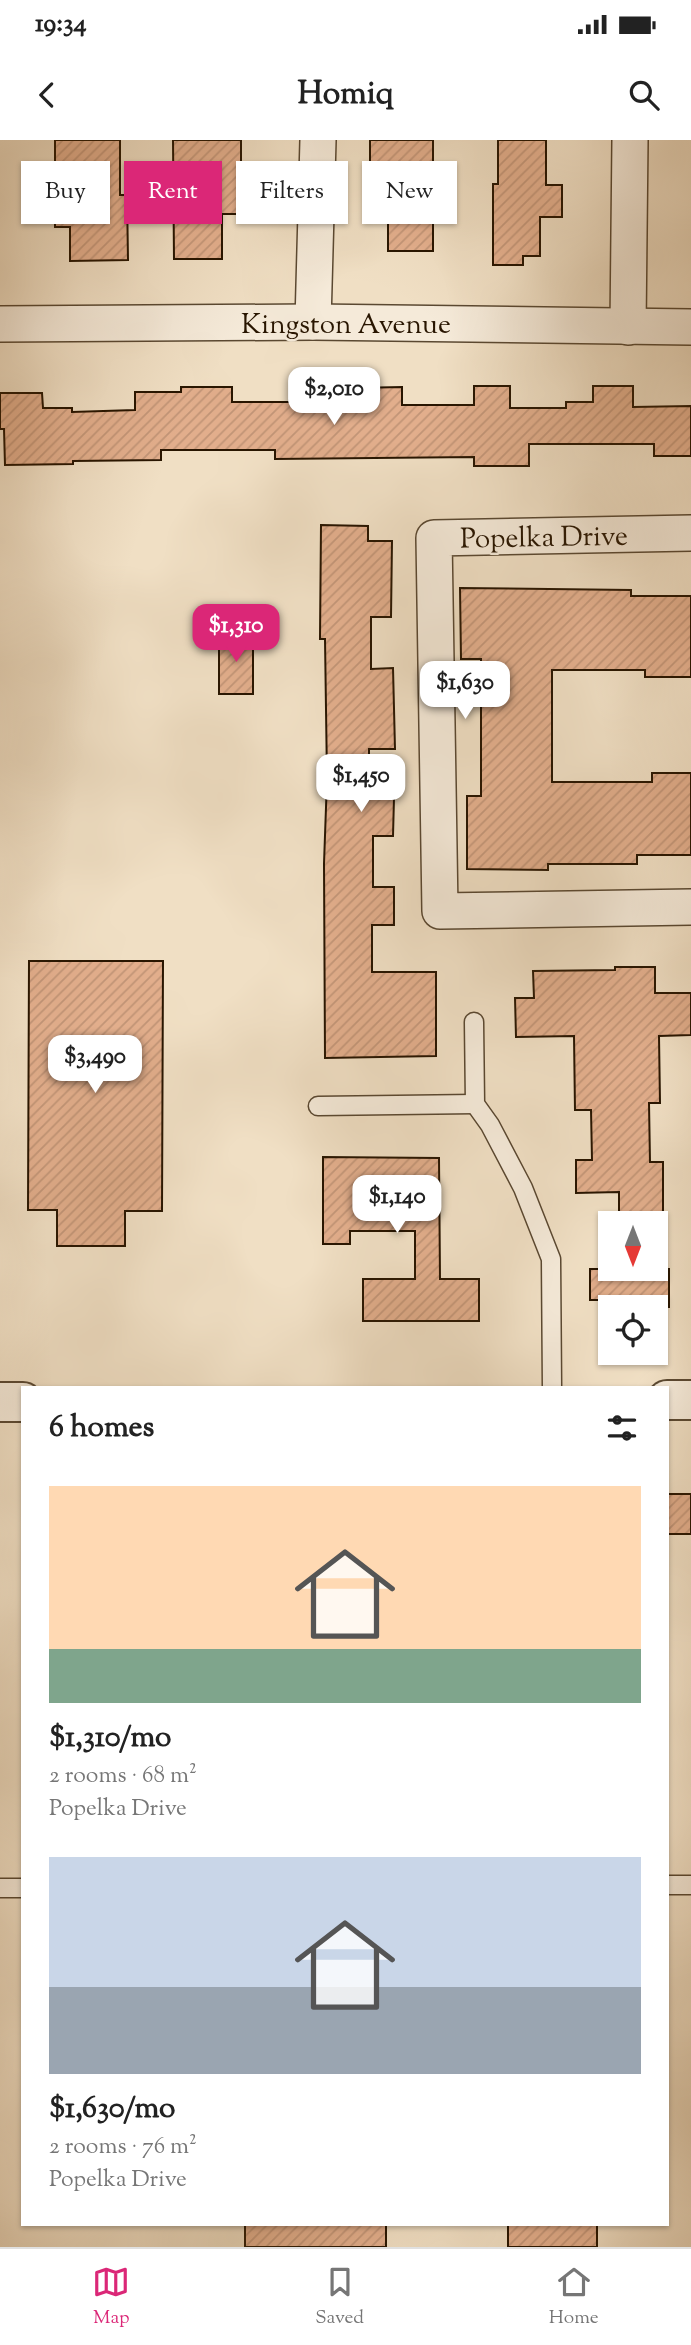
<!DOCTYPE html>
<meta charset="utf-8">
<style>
:root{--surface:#fff;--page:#f2f2f2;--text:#222;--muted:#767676;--line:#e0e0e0;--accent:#db2777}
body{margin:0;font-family:"Sorts Mill Goudy",serif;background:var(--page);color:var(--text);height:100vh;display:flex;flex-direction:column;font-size:26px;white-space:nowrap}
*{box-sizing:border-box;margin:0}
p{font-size:23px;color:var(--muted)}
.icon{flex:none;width:38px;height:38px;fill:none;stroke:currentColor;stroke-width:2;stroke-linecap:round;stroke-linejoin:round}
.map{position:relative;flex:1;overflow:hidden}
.side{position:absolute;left:21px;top:1246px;width:648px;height:840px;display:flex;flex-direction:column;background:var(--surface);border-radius:0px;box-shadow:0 2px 5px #0004}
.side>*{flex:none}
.guide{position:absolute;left:21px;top:21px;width:649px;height:63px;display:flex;gap:14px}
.needle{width:46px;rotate:180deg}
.controls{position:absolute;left:598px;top:1071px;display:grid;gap:14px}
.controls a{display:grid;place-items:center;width:70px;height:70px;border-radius:0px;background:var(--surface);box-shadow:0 2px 5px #0004;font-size:35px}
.price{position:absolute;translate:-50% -60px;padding:0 16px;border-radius:14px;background:#fff;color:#222;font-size:23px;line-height:46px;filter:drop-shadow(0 2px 4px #0008)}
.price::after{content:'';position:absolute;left:50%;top:42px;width:21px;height:16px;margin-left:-10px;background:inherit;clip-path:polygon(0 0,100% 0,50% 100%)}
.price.on{background:var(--accent);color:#fff}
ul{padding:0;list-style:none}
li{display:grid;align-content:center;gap:14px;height:371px;padding:0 28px}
li span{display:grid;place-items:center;height:217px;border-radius:0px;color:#555}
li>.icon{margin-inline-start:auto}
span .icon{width:126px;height:126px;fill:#fffc;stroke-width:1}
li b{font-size:30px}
h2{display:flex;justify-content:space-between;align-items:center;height:84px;padding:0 28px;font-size:30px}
.pill{padding:0 24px;border-radius:0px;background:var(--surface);box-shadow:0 2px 5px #0004;font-size:24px;line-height:63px}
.pill.on{background:var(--accent);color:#fff}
.status{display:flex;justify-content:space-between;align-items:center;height:49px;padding:0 35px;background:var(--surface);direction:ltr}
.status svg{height:19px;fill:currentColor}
header{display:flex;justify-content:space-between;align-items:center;height:91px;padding:0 28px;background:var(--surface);font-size:32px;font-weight:800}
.menu{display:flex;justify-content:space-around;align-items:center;height:98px;border-top:2px solid var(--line);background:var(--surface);font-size:19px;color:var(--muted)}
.menu a{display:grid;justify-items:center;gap:4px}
.menu .on{color:var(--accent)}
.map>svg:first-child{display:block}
.building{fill:url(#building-hatch);stroke:#281500;stroke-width:2}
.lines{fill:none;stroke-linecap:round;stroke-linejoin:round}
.service-casing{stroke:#5a4831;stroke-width:21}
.minor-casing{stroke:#5a4831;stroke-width:38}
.tertiary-casing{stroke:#5a4831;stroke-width:42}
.service{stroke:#f5ead9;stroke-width:18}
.minor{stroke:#f5ead9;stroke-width:35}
.tertiary{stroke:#f5ead9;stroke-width:38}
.labels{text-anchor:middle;stroke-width:5;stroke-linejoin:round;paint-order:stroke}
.street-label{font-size:28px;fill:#281500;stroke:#f5ead9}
</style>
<div class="status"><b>19:34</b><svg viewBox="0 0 49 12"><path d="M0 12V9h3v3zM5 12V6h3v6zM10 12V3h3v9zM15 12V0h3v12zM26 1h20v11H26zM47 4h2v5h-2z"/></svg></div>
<header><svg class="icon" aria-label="back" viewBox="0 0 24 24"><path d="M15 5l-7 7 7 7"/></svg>Homiq<svg class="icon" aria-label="search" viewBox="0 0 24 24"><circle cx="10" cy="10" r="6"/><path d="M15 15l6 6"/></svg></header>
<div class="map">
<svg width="691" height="2107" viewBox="0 0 691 2107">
<defs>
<pattern id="building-hatch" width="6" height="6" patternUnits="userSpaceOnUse" patternTransform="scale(1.75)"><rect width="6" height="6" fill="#e2ae8c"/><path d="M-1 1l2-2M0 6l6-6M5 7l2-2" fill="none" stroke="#c29577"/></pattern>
</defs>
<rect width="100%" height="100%" fill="#f0dfc4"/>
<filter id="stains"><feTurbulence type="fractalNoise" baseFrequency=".00286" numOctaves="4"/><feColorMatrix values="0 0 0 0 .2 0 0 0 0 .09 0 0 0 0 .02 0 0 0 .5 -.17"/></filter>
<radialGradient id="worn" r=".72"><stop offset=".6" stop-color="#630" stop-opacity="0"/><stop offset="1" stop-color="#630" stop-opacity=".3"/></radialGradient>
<g class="building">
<polygon points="55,0 120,0 120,55 127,55 128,120 70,121 70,87 55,87"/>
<polygon points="173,0 241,0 241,74 222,74 222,119 174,119"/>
<polygon points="370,0 433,0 433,111 388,111 388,82 370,82"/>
<polygon points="498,0 546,0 546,45 562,45 562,77 540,77 540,116 523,116 523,125 493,125 493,44 498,44"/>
<polygon points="474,246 510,246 510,268 566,268 566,262 593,262 593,246 633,246 633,267 691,266 691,316 654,316 654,304 529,304 529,326 474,326 474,317 275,319 275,310 161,310 161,320 73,321 73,324 5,325 4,289 0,289 0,253 42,253 43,268 72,268 72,272 135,270 135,252 181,252 181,247 232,247 232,262 304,262 304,249 402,247 402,265 474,265"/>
<polygon points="321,385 368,386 368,401 392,401 391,477 371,477 371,529 393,528 395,609 369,609 369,657 394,658 393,696 373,696 373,747 394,747 394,785 372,785 372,832 436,832 436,916 325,918 324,724 327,639 325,499 320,499"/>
<polygon points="460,448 631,450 631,456 691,456 691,537 645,537 645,530 552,530 552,642 652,642 652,633 691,633 691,715 637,715 637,724 548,724 548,730 467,729 467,656 481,656 481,519 461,519"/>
<rect x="219" y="494" width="34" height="60"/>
<polygon points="29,821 163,821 162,1071 125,1071 125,1106 57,1106 57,1070 28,1070"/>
<polygon points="615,827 655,827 655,853 691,853 691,895 659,896 660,963 649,963 650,1022 663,1022 663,1083 619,1083 619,1052 576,1053 576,1020 592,1020 591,970 575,970 574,896 516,897 515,858 534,858 533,831 615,830"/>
<polygon points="323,1017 439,1018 440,1139 479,1139 479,1181 363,1181 363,1139 415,1139 415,1091 350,1091 350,1104 323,1104"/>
<polygon points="590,1129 669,1129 669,1167 624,1167 624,1160 590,1160"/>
<rect x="667" y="1354" width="24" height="40"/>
<rect x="245" y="2084" width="141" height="23"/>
<rect x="508" y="2084" width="89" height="23"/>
</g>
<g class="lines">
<g class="service-casing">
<g id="service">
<polyline points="474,882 475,964 490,985 523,1048 551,1119 552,1248"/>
<polyline points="318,966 475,964"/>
<polyline points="667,1745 691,1745"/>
<polyline points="0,1748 23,1748"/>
</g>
</g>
<g class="minor-casing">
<g id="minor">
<polyline points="313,182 318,0"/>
<polyline points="0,184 313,182 691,187"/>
<polyline points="628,187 630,0"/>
<polyline points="691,393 434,398 440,771 691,767"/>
</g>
</g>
<g class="tertiary-casing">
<g id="tertiary">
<polyline points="667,1260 691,1260"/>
<polyline points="0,1262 23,1262"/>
</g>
</g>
<use href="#service" class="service"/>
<use href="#minor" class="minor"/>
<use href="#tertiary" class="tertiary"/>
</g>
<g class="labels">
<g class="street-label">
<text x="346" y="193">Kingston Avenue</text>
<text transform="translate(544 396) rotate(-1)" y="10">Popelka Drive</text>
</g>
</g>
<rect width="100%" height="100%" filter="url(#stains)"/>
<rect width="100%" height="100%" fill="url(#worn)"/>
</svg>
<div class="controls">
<a><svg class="needle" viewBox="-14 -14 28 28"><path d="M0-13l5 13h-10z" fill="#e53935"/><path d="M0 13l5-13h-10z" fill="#767676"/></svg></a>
<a><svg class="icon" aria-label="locate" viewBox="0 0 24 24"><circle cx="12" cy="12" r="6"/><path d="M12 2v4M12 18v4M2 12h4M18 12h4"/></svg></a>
</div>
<b class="price" style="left:334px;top:287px">$2,010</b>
<b class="price on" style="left:236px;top:524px">$1,310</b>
<b class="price" style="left:465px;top:581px">$1,630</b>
<b class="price" style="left:361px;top:674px">$1,450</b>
<b class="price" style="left:95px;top:955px">$3,490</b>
<b class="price" style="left:397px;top:1095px">$1,140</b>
<div class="guide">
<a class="pill">Buy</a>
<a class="pill on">Rent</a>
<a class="pill">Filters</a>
<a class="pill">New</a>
</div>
<section class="side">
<h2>6 homes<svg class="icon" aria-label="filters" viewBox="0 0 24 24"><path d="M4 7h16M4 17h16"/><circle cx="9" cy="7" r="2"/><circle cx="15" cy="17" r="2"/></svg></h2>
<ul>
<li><span style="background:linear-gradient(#ffd9b3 75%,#7fa58c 0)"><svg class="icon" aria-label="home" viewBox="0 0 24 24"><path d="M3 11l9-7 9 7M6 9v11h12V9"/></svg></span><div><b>$1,310/mo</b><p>2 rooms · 68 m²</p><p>Popelka Drive</p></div></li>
<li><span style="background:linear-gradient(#c9d6e8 60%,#9aa5b1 0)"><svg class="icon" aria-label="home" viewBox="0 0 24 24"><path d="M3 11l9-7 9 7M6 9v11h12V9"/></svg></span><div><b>$1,630/mo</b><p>2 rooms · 76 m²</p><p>Popelka Drive</p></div></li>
</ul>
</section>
</div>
<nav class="menu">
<a class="on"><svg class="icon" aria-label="map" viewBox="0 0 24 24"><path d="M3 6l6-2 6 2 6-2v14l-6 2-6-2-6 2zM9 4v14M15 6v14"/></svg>Map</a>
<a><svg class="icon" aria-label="saved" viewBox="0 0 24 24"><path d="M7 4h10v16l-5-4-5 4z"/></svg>Saved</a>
<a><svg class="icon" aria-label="home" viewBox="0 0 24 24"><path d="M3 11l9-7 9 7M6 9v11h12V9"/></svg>Home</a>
</nav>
